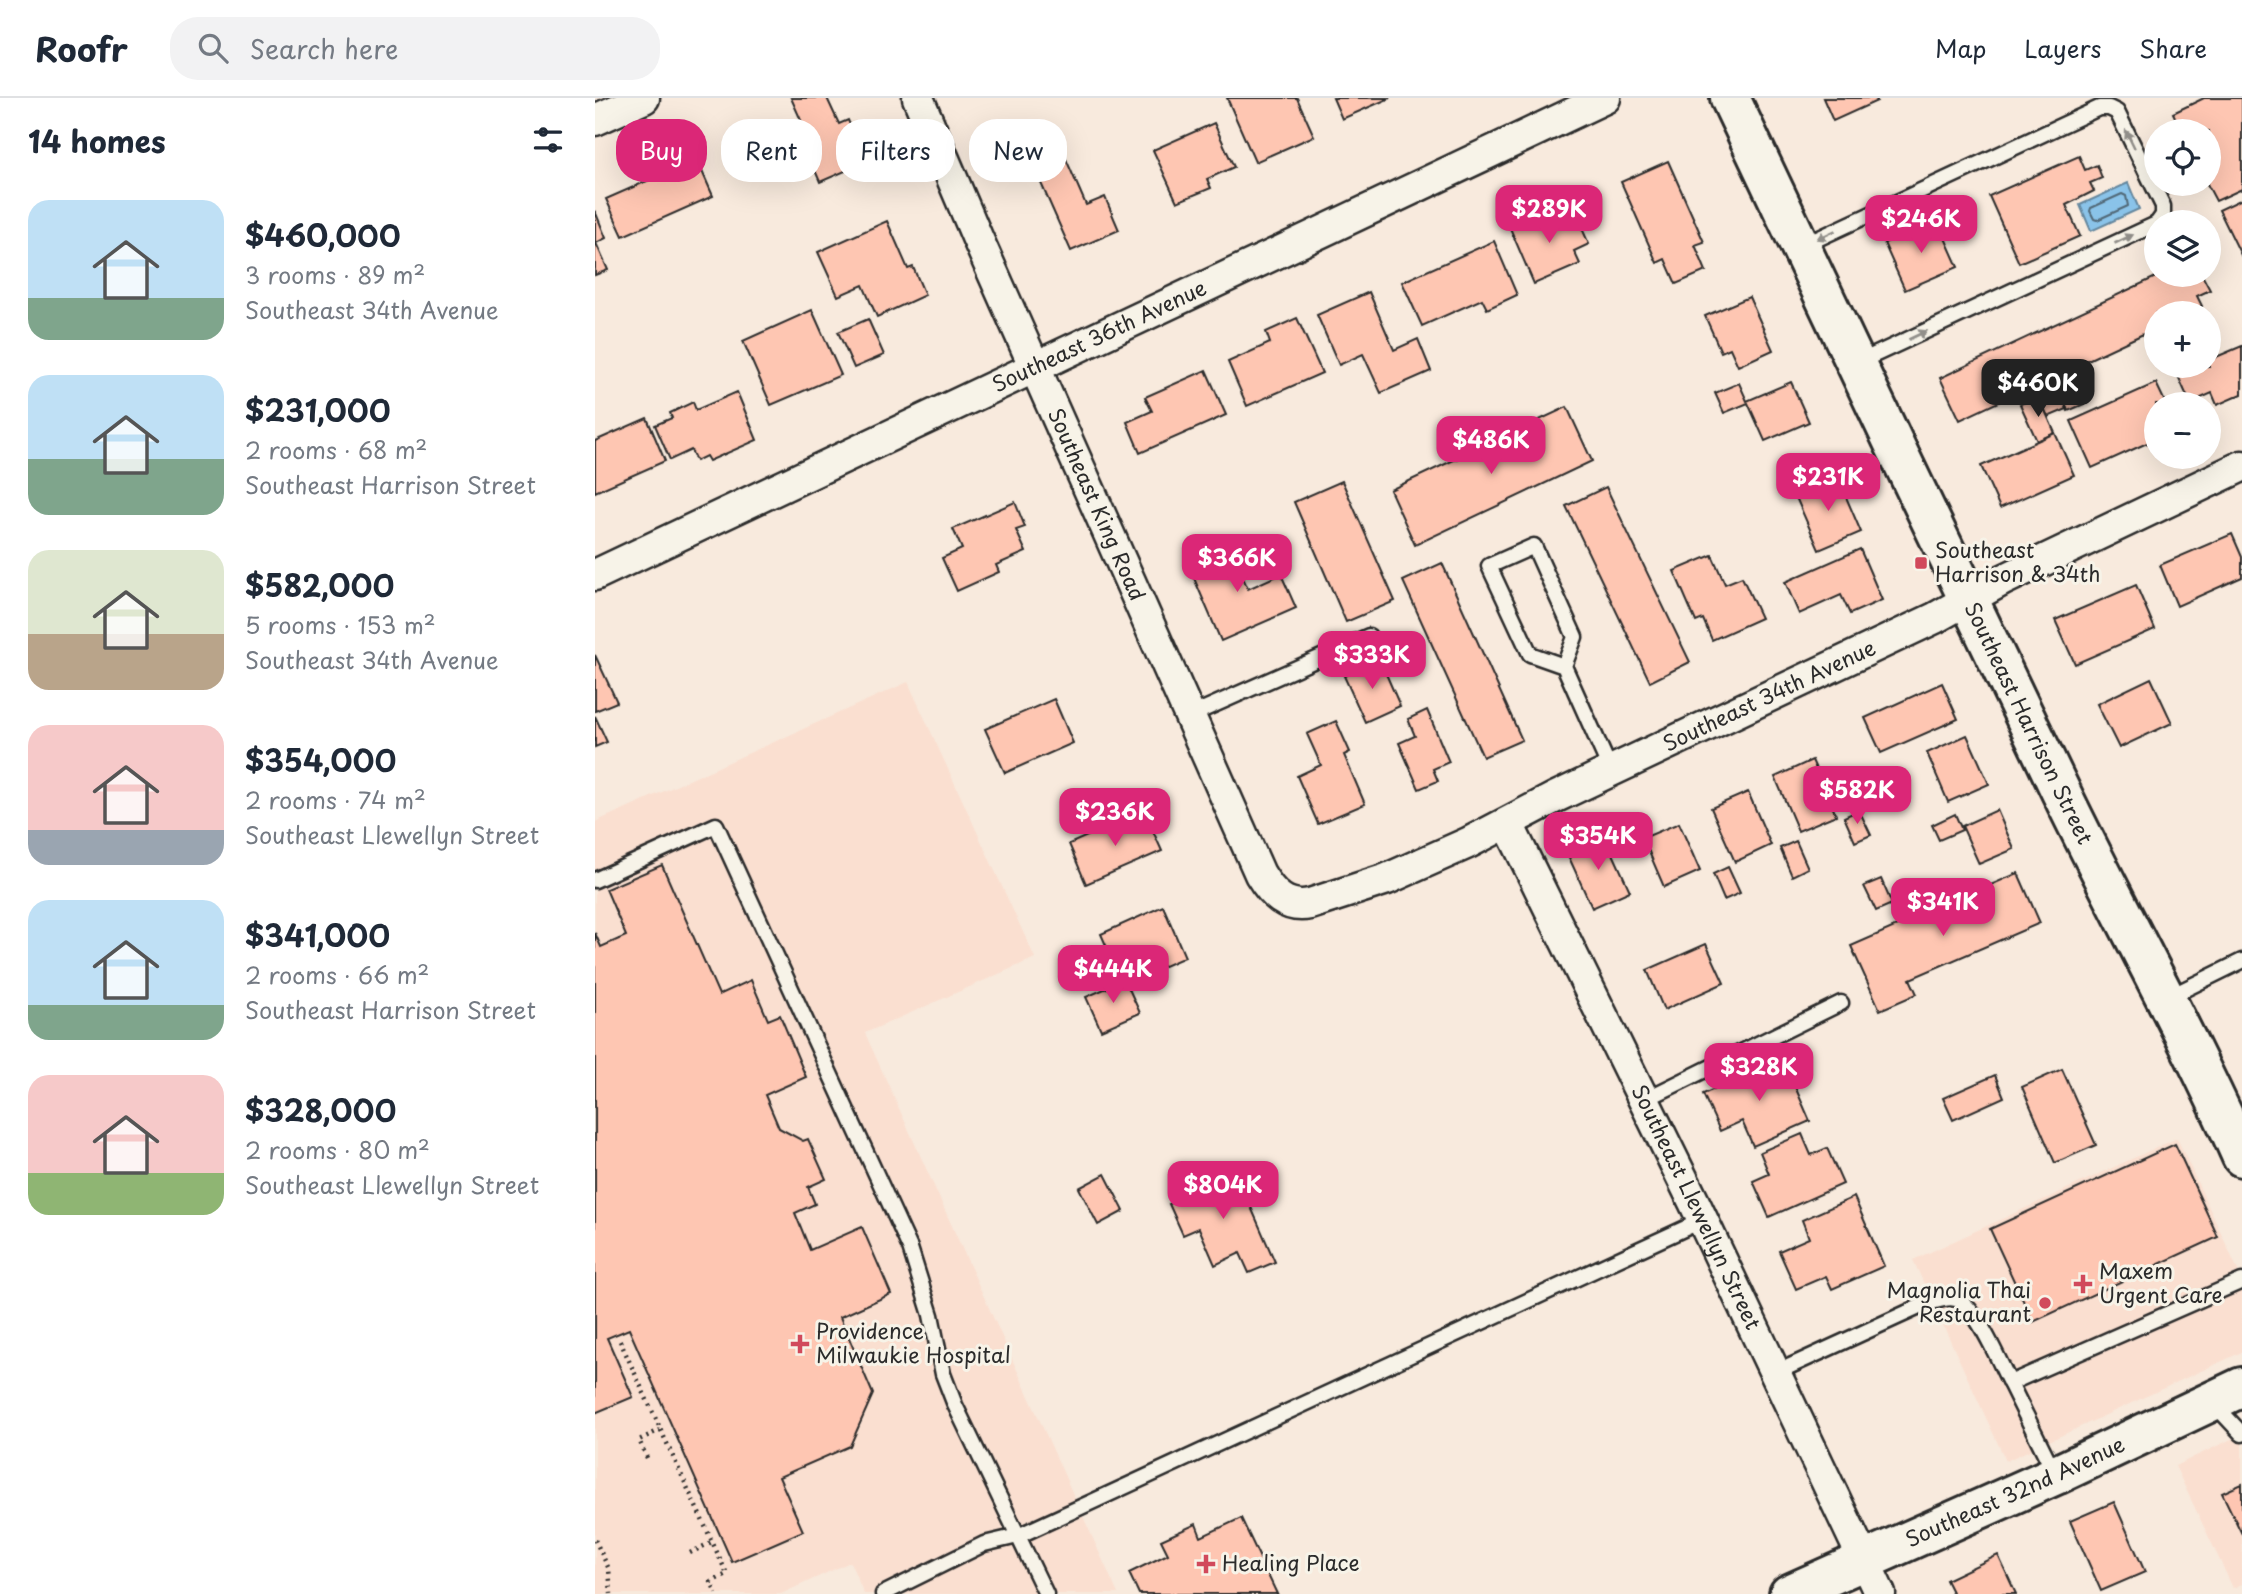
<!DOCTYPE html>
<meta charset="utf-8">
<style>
:root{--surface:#fff;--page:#f2f2f3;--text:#1f2937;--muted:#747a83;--line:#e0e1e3;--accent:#db2777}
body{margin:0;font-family:"Playpen Sans",sans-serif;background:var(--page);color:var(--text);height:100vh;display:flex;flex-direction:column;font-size:26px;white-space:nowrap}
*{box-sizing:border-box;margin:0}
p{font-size:23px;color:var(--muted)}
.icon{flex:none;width:38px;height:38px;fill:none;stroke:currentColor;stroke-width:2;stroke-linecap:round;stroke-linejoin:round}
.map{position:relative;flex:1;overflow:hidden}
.sheet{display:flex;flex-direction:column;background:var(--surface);width:595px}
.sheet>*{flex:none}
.guide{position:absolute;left:21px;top:21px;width:665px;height:63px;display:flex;gap:14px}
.controls{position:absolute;left:1549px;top:21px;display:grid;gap:14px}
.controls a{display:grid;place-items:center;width:77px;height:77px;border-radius:50%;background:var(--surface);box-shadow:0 7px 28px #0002;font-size:35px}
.price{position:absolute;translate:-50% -60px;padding:0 16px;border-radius:14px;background:var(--accent);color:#fff;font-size:23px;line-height:46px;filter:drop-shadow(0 2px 4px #0008)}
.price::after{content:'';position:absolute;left:50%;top:42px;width:21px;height:16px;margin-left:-10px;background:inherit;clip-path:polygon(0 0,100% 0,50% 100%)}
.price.on{background:#222;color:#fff}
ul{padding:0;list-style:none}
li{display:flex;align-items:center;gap:21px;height:175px;padding:0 28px}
li span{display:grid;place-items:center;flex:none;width:196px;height:140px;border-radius:21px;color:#555}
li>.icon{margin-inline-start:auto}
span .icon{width:84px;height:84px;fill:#fffc;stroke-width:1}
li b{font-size:30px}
h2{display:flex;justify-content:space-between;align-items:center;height:84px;padding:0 28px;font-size:30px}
.chip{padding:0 24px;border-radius:28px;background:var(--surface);box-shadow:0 7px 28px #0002;font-size:24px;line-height:63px}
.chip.on{background:var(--accent);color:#fff}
header{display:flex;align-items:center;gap:42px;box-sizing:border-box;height:98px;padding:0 35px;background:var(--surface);border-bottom:2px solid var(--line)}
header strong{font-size:33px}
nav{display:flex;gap:38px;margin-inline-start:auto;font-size:24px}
.search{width:490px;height:63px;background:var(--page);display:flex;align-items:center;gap:18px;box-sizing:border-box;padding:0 24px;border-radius:28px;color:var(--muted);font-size:26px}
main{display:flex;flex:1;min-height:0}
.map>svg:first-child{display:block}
.built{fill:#fadfd0}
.water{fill:#8ac3e9;stroke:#64869d;stroke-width:2}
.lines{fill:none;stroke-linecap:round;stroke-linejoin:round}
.shore{stroke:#516877;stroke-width:2}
.building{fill:#fec6b2;stroke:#2b2b2b;stroke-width:2}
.lane-casing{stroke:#2b2b2b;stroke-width:19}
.street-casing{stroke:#2b2b2b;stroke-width:35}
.secondary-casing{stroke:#2b2b2b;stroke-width:44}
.path{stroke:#2b2b2b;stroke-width:4.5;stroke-dasharray:2 5;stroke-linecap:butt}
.lane{stroke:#f7f3e8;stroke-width:14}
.street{stroke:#f7f3e8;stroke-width:30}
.secondary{stroke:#f7f3e8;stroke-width:38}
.oneway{fill:#918f8a}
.poi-dot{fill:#d1495b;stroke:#f7f3e8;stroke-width:2.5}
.labels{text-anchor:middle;stroke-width:6;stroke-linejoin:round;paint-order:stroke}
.street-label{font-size:21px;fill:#2b2b2b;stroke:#f7f3e8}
.poi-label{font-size:21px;fill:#2b2b2b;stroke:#f7f3e8;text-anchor:start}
</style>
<header>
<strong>Roofr</strong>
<div class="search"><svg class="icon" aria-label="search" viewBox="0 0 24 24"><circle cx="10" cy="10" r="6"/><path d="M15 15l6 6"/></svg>Search here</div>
<nav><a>Map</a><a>Layers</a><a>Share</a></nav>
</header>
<main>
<section class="sheet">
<h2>14 homes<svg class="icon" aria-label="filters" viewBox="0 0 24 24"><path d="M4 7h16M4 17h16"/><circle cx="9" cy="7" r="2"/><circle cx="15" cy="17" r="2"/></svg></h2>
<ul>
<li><span style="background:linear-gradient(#bfe0f5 70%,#7fa58c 0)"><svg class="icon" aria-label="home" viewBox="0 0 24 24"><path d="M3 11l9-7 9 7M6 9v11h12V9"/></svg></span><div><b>$460,000</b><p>3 rooms · 89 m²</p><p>Southeast 34th Avenue</p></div></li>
<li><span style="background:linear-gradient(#bfe0f5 60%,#7fa58c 0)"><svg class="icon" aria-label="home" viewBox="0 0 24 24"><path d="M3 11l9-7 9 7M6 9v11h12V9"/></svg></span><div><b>$231,000</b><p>2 rooms · 68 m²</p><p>Southeast Harrison Street</p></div></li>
<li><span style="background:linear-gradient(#dfe7d0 60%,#b9a48a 0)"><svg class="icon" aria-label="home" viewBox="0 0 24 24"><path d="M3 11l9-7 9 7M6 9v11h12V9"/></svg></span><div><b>$582,000</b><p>5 rooms · 153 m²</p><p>Southeast 34th Avenue</p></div></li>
<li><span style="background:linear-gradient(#f6c9c9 75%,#9aa5b1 0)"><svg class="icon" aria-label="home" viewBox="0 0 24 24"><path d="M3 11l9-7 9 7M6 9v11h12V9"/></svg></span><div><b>$354,000</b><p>2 rooms · 74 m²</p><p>Southeast Llewellyn Street</p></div></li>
<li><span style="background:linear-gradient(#bfe0f5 75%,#7fa58c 0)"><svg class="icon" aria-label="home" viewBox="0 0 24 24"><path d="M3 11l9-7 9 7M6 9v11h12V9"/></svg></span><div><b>$341,000</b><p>2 rooms · 66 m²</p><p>Southeast Harrison Street</p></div></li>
<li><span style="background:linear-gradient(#f6c9c9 70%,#8fb573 0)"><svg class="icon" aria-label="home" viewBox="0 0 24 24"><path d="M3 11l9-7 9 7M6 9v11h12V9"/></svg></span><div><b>$328,000</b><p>2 rooms · 80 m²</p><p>Southeast Llewellyn Street</p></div></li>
</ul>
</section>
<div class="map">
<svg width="1647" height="1496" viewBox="0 0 1647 1496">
<rect width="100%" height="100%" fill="#f8eadd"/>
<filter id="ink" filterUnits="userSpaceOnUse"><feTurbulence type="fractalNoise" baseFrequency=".0143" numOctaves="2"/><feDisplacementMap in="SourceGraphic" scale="14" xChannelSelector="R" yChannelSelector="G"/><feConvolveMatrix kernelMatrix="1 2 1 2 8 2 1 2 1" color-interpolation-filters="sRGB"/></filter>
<g filter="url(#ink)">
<g class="built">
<polygon points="313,584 440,860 270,935 523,1496 269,1496 255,1464 186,1496 0,1496 0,724"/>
<polygon points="1582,1040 1647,1181 1647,1254 1411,1363 1318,1162"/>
<polygon points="1647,1336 1647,1486 1638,1490 1580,1368"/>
</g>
<polygon class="water" points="1533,85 1544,111 1496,133 1485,107"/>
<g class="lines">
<polygon class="shore" points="1527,96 1531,98 1533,108 1502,122 1499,121 1495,113 1496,110"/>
</g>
<g class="building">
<polygon points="196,0 232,0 244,26 253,22 271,64 225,84 207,42 214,40"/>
<polygon points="632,0 702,0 719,38 660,64"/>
<polygon points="738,0 795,0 747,21"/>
<polygon points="1228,0 1281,0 1282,3 1238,23"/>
<polygon points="1609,0 1647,0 1647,91 1621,103 1612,86 1614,33 1587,33 1578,15"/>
<polygon points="619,25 639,69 612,81 616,90 582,104 558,52"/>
<polygon points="464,45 491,107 510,99 524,132 476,153 434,58"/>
<polygon points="99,55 118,98 28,138 11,101 66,77 64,70"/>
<polygon points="1484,58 1490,72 1502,67 1507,80 1495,85 1499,93 1471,107 1485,138 1424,165 1394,98"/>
<polygon points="1073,63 1109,144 1100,147 1111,173 1081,186 1070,161 1062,165 1026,84"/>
<polygon points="1647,101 1647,159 1624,112"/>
<polygon points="960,111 967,126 982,119 994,146 979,153 985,166 939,186 915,130"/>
<polygon points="0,113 11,140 1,145 13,172 0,177"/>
<polygon points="1342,122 1363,169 1310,192 1289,145"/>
<polygon points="292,123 313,171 318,169 330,197 282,219 268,187 243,198 223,154"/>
<polygon points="899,143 922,197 892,211 887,201 827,228 807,184"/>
<polygon points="1565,177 1607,177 1615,192 1602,198 1607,208 1592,215 1561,215 1561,230 1365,322 1345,280"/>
<polygon points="774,194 799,252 823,241 836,273 786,295 768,256 744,267 722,217"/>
<polygon points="1154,199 1178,252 1143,268 1135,250 1126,254 1110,218"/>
<polygon points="217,212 246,277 176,307 148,243"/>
<polygon points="702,220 727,275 652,308 633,264 675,245 671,234"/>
<polygon points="273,221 289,257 259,270 243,234"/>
<polygon points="1647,248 1647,296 1622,307 1617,295 1595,305 1580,271 1587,268 1614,268 1614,262"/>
<polygon points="611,272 631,317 545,355 532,324 557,313 550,299"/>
<polygon points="1482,279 1494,304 1473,313 1462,288"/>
<polygon points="1196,284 1214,324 1170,343 1153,305 1129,315 1120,295 1144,285 1152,303"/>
<polygon points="1561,285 1571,306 1561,306 1561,341 1497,370 1476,323"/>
<polygon points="1463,290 1472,311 1453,319 1444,299"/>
<polygon points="142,294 162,342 114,363 111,358 101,363 96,352 75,362 60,327 77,320 75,315 98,304 101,312"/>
<polygon points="1444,299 1460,335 1442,343 1425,306"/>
<polygon points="972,309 997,363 820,447 795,392"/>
<polygon points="52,320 70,363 0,394 0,343"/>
<polygon points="1460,335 1479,377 1405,410 1386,368"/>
<polygon points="1242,378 1266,434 1224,452 1200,397"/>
<polygon points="747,383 800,503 751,524 699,404"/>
<polygon points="1011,389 1095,564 1055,584 971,408"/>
<polygon points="420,404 430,429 421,432 431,454 401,467 404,474 362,493 347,460 367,451 358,431"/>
<polygon points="1637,436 1647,459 1647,479 1582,508 1565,467"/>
<polygon points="633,446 653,491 686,476 701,510 626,543 592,464"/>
<polygon points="1265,451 1287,502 1255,516 1246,497 1204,516 1190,484"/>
<polygon points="1117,457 1130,486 1147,479 1166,520 1117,542 1108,521 1101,524 1079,473"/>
<polygon points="847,465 927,642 888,659 808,483"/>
<polygon points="1541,487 1560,531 1480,566 1460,522"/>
<polygon points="0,557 22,604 0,613"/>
<polygon points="785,562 805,608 770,624 749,578"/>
<polygon points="1556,580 1577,625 1524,650 1502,606"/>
<polygon points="1347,585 1363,621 1286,655 1270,620"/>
<polygon points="459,601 478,645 410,675 390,631"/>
<polygon points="832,612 854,664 838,671 843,683 824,691 804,645 820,638 813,621"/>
<polygon points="0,618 12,644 0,649"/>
<polygon points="741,623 755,654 749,657 770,706 723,726 702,678 726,667 712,636"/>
<polygon points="1372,637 1394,686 1353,704 1332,655"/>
<polygon points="1217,662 1241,717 1203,733 1180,679"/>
<polygon points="1153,694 1176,747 1140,764 1116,710"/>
<polygon points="1264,712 1276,737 1260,744 1249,719"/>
<polygon points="1402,712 1419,751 1384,766 1367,728"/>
<polygon points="549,713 567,753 491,786 474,746"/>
<polygon points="1360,716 1367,732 1344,742 1337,727"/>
<polygon points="1084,725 1105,773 1069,789 1048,740"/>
<polygon points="1010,738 1035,793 997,810 972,755"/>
<polygon points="1201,743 1213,770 1197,778 1185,750"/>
<polygon points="67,767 124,897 156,882 173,922 185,917 211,979 170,997 184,1030 208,1043 213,1041 231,1081 213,1089 220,1106 200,1115 215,1152 267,1129 296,1196 245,1219 278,1296 255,1348 184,1379 208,1433 137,1464 34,1231 12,1240 38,1299 0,1315 0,835 6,849 31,838 11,791"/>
<polygon points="1133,769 1145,795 1129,802 1118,776"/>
<polygon points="1423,775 1445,825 1315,881 1322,896 1285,912 1256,848"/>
<polygon points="1286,781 1297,806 1281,813 1269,788"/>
<polygon points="568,808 590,859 549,877 542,861 521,870 506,836"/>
<polygon points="1111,846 1129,885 1069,912 1052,872"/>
<polygon points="530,882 545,915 506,932 491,899"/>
<polygon points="1188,961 1215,1023 1158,1048 1147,1023 1125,1033 1108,996"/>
<polygon points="1467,971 1501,1047 1460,1065 1427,989"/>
<polygon points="1400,977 1409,999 1358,1022 1348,1000"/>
<polygon points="1207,1036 1216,1057 1232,1050 1248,1086 1174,1119 1158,1083 1174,1076 1165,1054"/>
<polygon points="1580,1046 1623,1139 1438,1224 1395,1131"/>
<polygon points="619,1071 625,1085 642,1077 680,1164 654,1175 645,1155 620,1167 604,1130 588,1137 574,1106 601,1094 595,1082"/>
<polygon points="510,1076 529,1113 503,1127 484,1090"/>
<polygon points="1259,1099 1289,1168 1237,1191 1231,1178 1201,1191 1184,1153 1214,1140 1207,1122"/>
<polygon points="1647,1386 1647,1436 1627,1395"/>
<polygon points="1519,1404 1550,1474 1506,1493 1475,1423"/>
<polygon points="646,1420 682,1496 544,1496 534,1475 573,1456 566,1442 601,1426 606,1439"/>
<polygon points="1403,1457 1421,1496 1358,1496 1351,1482"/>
</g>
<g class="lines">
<g class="lane-casing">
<g id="lane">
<polyline points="1205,149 1504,10 1514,10 1522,14 1568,108 1568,117 1563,124"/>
<polyline points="1262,265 1561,126"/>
<polyline points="969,568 980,539 939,448 894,468 935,556 969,568 1016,673"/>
<polyline points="596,617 774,538"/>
<polyline points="0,782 121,727 315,1150 336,1217 348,1276 360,1307 451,1496"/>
<polyline points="1572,900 1647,863"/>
<polyline points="1049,1002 1246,905"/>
<path d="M1180 1275 1333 1205C1342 1203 1352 1198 1361 1201 1381 1207 1405 1266 1415 1285"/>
<polyline points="1619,1306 1647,1336"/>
<polyline points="1460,1376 1415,1285 1647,1183"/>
<polyline points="288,1496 389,1446 423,1438 1108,1122"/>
</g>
</g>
<g class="street-casing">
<g id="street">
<path id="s1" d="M323 0 382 139 665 776C677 796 691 811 715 806L792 781 873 745 961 699 1340 520 1408 482 1647 368"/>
<polyline points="0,22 49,0"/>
<path id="s2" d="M0 477 1010 0"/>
<path id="s3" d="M913 726 1099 1104 1285 1496"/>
</g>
</g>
<g class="secondary-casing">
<g id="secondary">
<path id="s4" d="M1135 0C1245 232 1354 463 1466 694 1525 816 1592 935 1647 1059"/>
<path id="s5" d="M1194 1496 1461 1377 1647 1289"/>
</g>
</g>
<g class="path">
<polyline points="25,1243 132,1476 116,1484 121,1496"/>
<polyline points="52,1360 44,1342 65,1332"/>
<polyline points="0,1442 14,1471 16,1496"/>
<polyline points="95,1455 117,1444"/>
</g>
<use href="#lane" class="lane"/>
<use href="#street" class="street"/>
<use href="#secondary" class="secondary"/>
</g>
<defs><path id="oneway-solid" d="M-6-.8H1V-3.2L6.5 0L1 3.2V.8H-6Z" transform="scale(1.75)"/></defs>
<g class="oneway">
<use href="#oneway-solid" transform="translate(1535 41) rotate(-116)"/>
<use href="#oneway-solid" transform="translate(1231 137) rotate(155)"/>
<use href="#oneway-solid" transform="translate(1529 141) rotate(-25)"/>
<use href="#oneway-solid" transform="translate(1323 237) rotate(-25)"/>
</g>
</g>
<g class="poi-dot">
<rect x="1319" y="458" width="14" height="14" rx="3.5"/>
<path d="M1484.5 1175.5h7v7h7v7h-7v7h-7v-7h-7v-7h7z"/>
<circle cx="1450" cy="1205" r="7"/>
<path d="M201.5 1235.5h7v7h7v7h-7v7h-7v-7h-7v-7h7z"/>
<path d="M607.5 1455.5h7v7h7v7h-7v7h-7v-7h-7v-7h7z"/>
</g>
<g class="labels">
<g class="street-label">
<text dy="7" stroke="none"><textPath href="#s2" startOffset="558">Southeast 36th Avenue</textPath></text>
<text dy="7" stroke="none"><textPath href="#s1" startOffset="444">Southeast King Road</textPath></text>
<text dy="7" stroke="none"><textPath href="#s1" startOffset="1416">Southeast 34th Avenue</textPath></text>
<text dy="7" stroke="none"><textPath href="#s4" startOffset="693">Southeast Harrison Street</textPath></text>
<text dy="7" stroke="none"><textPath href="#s3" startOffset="427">Southeast Llewellyn Street</textPath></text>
<text dy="7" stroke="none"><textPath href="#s5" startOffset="248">Southeast 32nd Avenue</textPath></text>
</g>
<g class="poi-label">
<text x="1340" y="460">Southeast<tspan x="1340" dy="24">Harrison &amp; 34th</tspan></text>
<text x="1504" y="1181">Maxem<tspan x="1504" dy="24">Urgent Care</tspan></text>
<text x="1436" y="1200" text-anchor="end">Magnolia Thai<tspan x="1436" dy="24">Restaurant</tspan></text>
<text x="221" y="1241">Providence<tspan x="221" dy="24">Milwaukie Hospital</tspan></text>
<text x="627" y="1473">Healing Place</text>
</g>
</g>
</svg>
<div class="controls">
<a><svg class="icon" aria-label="locate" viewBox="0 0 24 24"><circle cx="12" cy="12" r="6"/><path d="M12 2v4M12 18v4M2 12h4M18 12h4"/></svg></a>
<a><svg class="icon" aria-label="layers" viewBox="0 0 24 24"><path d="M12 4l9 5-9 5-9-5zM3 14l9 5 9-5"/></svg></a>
<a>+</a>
<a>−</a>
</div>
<b class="price" style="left:954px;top:147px">$289K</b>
<b class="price" style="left:1326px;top:157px">$246K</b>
<b class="price on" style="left:1443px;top:321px">$460K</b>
<b class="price" style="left:896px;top:378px">$486K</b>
<b class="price" style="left:1233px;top:415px">$231K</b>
<b class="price" style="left:642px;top:496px">$366K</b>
<b class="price" style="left:777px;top:593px">$333K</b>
<b class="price" style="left:1262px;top:728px">$582K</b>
<b class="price" style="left:520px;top:750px">$236K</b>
<b class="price" style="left:1003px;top:774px">$354K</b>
<b class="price" style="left:1348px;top:840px">$341K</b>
<b class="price" style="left:518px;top:907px">$444K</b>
<b class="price" style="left:1164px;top:1005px">$328K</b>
<b class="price" style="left:628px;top:1123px">$804K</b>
<div class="guide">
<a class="chip on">Buy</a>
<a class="chip">Rent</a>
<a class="chip">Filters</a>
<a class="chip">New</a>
</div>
</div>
</main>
